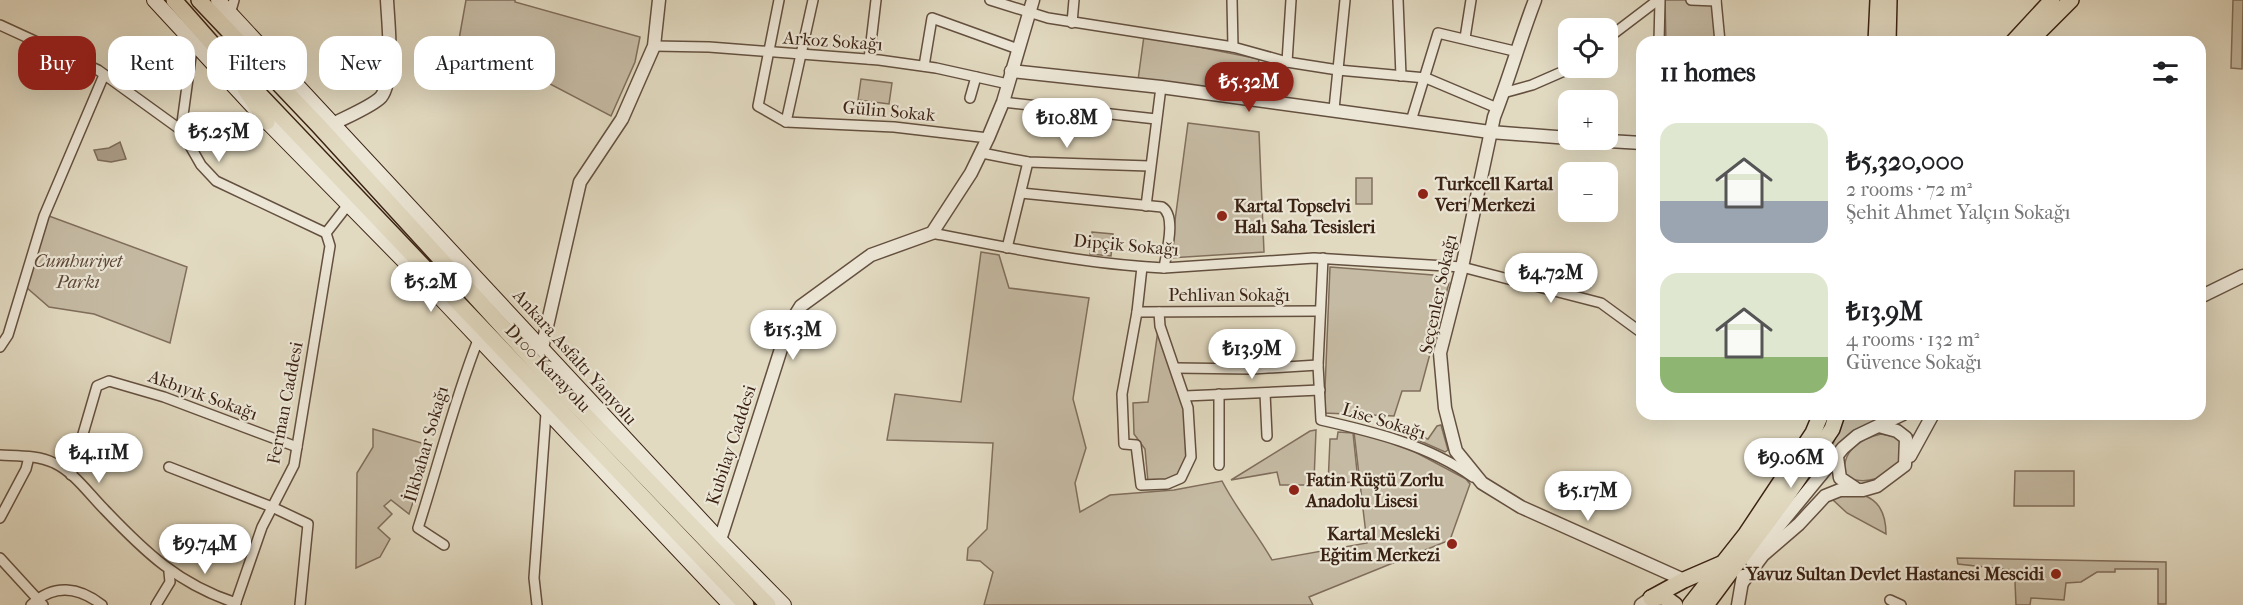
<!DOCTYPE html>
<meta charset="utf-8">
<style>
:root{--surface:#fff;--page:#f2f2f2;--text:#202124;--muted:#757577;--accent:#8f2418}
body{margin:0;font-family:"IM FELL French Canon",serif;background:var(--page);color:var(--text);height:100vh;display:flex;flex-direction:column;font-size:22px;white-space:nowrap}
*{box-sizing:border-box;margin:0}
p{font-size:20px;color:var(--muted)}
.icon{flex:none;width:33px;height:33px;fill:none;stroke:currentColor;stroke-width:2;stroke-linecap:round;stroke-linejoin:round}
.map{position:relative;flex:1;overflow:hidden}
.details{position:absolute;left:1636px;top:36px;width:570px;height:384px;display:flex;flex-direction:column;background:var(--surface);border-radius:18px;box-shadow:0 6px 24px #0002}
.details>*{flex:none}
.banner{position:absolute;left:18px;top:36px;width:570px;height:54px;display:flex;gap:12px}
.buttons{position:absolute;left:1558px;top:18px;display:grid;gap:12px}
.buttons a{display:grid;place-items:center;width:60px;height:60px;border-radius:12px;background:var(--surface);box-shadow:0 6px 24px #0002;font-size:30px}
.price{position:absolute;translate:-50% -51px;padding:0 14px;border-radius:21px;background:#fff;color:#222;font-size:20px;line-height:39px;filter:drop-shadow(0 2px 3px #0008)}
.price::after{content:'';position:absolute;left:50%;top:36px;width:18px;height:14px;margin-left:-9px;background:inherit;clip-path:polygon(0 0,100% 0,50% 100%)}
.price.selected{background:var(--accent);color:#fff}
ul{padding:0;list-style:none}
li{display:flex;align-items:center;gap:18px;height:150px;padding:0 24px}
li span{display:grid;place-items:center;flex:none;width:168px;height:120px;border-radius:18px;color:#555}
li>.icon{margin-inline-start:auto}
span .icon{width:72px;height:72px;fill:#fffc;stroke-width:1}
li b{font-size:26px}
h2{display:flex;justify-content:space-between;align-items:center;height:72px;padding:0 24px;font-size:26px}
.pill{padding:0 21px;border-radius:18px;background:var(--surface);box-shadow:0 6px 24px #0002;font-size:21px;line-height:54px}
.pill.selected{background:var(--accent);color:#fff}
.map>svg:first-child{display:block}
.green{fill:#c5baa3;stroke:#806e5c;stroke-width:1.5}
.water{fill:#a99b86;stroke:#7d6b58;stroke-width:1.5}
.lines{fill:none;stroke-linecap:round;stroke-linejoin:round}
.minor-casing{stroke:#64503f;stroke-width:12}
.tertiary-casing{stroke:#64503f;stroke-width:15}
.secondary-casing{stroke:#3b2314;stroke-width:16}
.primary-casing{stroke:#3b2314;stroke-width:18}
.trunk-casing{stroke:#3b2314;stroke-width:18}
.minor{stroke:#ece6d6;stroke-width:9}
.tertiary{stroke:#ece6d6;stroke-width:12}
.secondary{stroke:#ece6d6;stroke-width:14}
.primary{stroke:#e1d9c0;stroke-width:15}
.trunk{stroke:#e1d9c0;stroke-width:15}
.poi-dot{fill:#8f2418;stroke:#ece6d6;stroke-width:2}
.labels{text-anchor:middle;stroke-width:4.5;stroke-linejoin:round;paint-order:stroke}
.street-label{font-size:18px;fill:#3b2314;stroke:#ece6d6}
.poi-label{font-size:18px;font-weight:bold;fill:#3b2314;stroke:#ece6d6;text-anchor:start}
.park-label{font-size:18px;font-style:italic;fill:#5e4938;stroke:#ece6d6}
</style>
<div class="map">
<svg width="2243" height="605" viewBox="0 0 2243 605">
<rect width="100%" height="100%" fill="#e1d9c0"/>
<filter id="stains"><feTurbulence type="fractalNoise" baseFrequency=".00333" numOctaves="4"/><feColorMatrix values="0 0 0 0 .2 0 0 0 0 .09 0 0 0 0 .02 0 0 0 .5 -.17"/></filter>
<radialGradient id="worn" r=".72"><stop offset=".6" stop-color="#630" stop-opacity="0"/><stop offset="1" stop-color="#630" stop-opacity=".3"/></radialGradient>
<g class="green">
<polygon points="466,0 515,0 515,2 640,37 635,62 611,116 497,56 495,63 456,56"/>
<polygon points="1665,0 1713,0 1715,42 1666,42"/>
<polygon points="2233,0 2243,0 2242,69 2231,68"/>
<polygon points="1144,36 1259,59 1253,94 1138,80"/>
<polygon points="861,79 892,83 889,104 858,100"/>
<polygon points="1188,123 1259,132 1264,252 1170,258"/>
<rect x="1356" y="178" width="16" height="26"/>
<polygon points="49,216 187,267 170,343 94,314 49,307 26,287"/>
<polygon points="1092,232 1113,234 1111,256 1090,254"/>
<path d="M981 252 999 255 1009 288 1089 298 1073 399 1086 448 1075 483 1080 512 1110 495 1174 490 1222 481C1237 510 1256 532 1272 560L1367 543 1354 432 1402 445 1466 479 1470 484 1450 540 1309 597 1313 605H984L993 572 980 561 967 560 968 548 987 529 993 443 887 440 895 394 961 402Z"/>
<polygon points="1330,267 1446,276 1449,283 1420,391 1402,391 1394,416 1324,413"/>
<path d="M1158 330C1169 359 1216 469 1167 482 1161 483 1154 482 1148 482L1145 449 1134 434 1133 403 1148 402Z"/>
<polygon points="1845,414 1876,414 1880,418 1856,431 1828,456"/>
<polygon points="1441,425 1448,450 1445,452 1409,436 1410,433 1428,439 1437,426"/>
<polygon points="373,429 432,446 409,514 391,500 384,506 392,514 378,528 390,539 380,557 356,568 357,473 373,447"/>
<polygon points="1316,430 1314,481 1308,481 1307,485 1280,485 1277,472 1231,480 1310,431"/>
<polygon points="1338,432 1353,433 1358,481 1328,485 1330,439 1337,439"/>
<path d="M1881 434 1897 437 1902 443C1902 448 1902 454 1901 458 1894 477 1861 488 1845 475 1841 452 1859 439 1881 434Z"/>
<polygon points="2015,471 2074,471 2074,506 2014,506"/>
<path d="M1852 493C1877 495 1886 511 1886 534L1847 513 1832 499Z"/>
<polygon points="1957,558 2166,562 2166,604 2158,604 2158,569 2115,569 2115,572 2097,572 2081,582 2066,583 2064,600 2031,598 2030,605 2016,605 2015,582 2011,570 1958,564"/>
</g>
<polygon class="water" points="120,142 126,159 111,162 98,160 94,150 109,148"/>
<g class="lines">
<g class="minor-casing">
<g id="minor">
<polyline points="779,0 758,106 786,122 894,127 988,138"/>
<polyline points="990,0 1048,18 1233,47 1287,62 1338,70 1426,78 1497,108"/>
<polyline points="1232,0 1233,47"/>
<polyline points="1398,0 1401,76"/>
<polyline points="1691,0 1716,1"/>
<polyline points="1716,0 1720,42"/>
<polyline points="230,14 234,0"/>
<polyline points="1072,23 1074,0"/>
<polyline points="0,25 98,70 181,130"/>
<polyline points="1465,38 1471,0"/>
<polyline points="1608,38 1658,0"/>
<polyline points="193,42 181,130 201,165 216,181 326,233"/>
<polyline points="1659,42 1660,0"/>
<polyline points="654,46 709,47 879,60 936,68 1008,84"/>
<polyline points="869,59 876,0"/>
<polyline points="1287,62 1291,0"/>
<polyline points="924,66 932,18 1018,49"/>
<polyline points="1503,93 1532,85 1571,68"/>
<polyline points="970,98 976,77"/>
<polyline points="1003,102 1156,119"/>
<polyline points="1334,109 1345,0"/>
<polyline points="1411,121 1438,33 1514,51"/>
<polyline points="786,122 813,0"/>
<polyline points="982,153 1028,162 1149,166"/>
<path d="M1021 193 1162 207C1177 216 1166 253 1164 268"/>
<polyline points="1146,206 1161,87"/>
<path d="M932 233C1008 248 1086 264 1164 268L1314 258 1462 267 1601 303 1642 333"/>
<polyline points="1007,248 1028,162"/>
<path d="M1323 258 1318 365 1321 420C1374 432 1428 445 1473 477"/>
<polyline points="1142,267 1137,312 1122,394 1124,444 1136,445 1141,485 1167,484 1181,478 1191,457 1188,408 1160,326 1159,312"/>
<polyline points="1137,312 1320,311"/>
<polyline points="0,347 8,335 44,216 104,75"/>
<polyline points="1175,368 1252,369 1318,365"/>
<polyline points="1265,393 1267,436"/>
<polyline points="1219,394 1219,465"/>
<polyline points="1185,396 1320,390"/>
<path d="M0 455C18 456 38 455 54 463 74 472 89 494 104 509 145 552 178 584 236 603"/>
<polyline points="169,467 272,507 308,524 300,605"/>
<polyline points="71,475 97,386 109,381 164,397 297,447"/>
<polyline points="0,518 26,469 29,457"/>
<path d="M444 545 418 528C438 466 454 401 478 340"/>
<polyline points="0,558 43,605"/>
<polyline points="1890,600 1901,605"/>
<path d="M31 605C54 583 79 587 102 605"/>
<polyline points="156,605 170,582 169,572"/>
<polyline points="235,605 262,527 294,465 330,246 326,233 347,206"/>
<polyline points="537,605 534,578 546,413"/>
</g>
</g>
<g class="tertiary-casing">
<g id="tertiary">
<path d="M1535 0C1520 39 1509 79 1494 117L1462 267 1440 353 1445 408 1456 451 1482 483 1521 507 1684 580"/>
<polyline points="1011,71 1161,87 1490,132 1569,138"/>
<path d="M333 124C344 118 373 106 381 97 395 79 388 22 387 0"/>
<polyline points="1592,140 1642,143"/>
<polyline points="2200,297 2243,276"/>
<polyline points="542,348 580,182 622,119 654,46 659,0"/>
<polyline points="1910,456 1933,414"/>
<polyline points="1837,457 1840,478 1855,488"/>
<polyline points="720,540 788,327 801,306 871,255 932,233 971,173 988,138 1003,102 1033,0"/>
<polyline points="1751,560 1843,448 1857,436 1903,414"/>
<polyline points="1742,583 1763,555 1799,524 1825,496 1840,490 1863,490 1877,486 1905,465 1906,438 1897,431 1879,426"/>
<polyline points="1641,605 1651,598"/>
<polyline points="1738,605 1743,576"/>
</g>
</g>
<g class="secondary-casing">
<g id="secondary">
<polyline points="154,0 267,122 440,298 730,605"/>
<polyline points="218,0 720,540 784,605"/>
</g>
</g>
<g class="primary-casing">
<g id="primary">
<polyline points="1876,42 1878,0"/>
<polyline points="1888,42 1889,0"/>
<polyline points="2013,42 2052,0"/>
<polyline points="2029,42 2071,0"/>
<polyline points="1651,598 1684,580 1721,564"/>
<polyline points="1651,598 1664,597 1675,605"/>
<polyline points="1690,605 1746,534 1813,433 1821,414"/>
<polyline points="1706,605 1784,500 1832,429 1837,414"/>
</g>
</g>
<g class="trunk-casing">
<g id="trunk">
<polyline points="174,0 225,58 746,605"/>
<polyline points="199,0 318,125 541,369 768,605"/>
<polyline points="245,89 267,122"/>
</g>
</g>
<use href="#minor" class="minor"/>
<use href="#tertiary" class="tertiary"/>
<use href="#secondary" class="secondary"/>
<use href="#primary" class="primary"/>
<use href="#trunk" class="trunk"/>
</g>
<g class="poi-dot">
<circle cx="1423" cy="194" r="6"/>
<circle cx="1222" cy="216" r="6"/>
<circle cx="1294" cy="490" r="6"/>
<circle cx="1452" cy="544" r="6"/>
<circle cx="2056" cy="574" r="6"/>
</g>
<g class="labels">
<g class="street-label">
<text transform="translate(833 41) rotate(4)" y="6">Arkoz Sokağı</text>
<text transform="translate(889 111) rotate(5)" y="6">Gülin Sokak</text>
<text transform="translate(1126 245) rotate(5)" y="6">Dipçik Sokağı</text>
<text transform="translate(1438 294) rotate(-78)" y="6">Seçenler Sokağı</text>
<text x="1229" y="301">Pehlivan Sokağı</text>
<text transform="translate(575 357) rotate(48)" y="6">Ankara Asfaltı Yanyolu</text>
<text transform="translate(548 368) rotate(46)" y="6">D100 Karayolu</text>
<text transform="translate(203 395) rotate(20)" y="6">Akbıyık Sokağı</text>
<text transform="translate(285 403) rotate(-79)" y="6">Ferman Caddesi</text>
<text transform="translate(1384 421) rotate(17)" y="6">Lise Sokağı</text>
<text transform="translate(426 444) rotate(-74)" y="6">İlkbahar Sokağı</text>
<text transform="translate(731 445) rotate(-72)" y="6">Kubilay Caddesi</text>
</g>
<g class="poi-label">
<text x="1435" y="190">Turkcell Kartal<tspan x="1435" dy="21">Veri Merkezi</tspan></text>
<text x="1234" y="212">Kartal Topselvi<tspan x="1234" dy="21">Halı Saha Tesisleri</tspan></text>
<text x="1306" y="486">Fatin Rüştü Zorlu<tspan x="1306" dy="21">Anadolu Lisesi</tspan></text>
<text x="1440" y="540" text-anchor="end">Kartal Mesleki<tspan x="1440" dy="21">Eğitim Merkezi</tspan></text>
<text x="2044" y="580" text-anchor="end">Yavuz Sultan Devlet Hastanesi Mescidi</text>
</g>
<g class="park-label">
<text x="78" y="267">Cumhuriyet<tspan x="78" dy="21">Parkı</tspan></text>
</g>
</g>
<rect width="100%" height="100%" filter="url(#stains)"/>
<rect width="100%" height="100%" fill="url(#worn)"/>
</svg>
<div class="buttons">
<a><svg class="icon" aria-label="locate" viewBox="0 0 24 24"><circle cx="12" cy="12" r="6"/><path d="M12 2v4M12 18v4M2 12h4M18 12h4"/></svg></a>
<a>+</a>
<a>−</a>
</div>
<b class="price selected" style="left:1249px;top:113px">₺5.32M</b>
<b class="price" style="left:1067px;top:149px">₺10.8M</b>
<b class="price" style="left:219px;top:163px">₺5.25M</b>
<b class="price" style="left:1551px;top:304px">₺4.72M</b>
<b class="price" style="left:431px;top:313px">₺5.2M</b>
<b class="price" style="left:793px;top:361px">₺15.3M</b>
<b class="price" style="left:1252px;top:380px">₺13.9M</b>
<b class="price" style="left:99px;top:484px">₺4.11M</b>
<b class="price" style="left:1791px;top:489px">₺9.06M</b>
<b class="price" style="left:1588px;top:522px">₺5.17M</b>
<b class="price" style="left:205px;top:575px">₺9.74M</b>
<div class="banner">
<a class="pill selected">Buy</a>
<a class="pill">Rent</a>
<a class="pill">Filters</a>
<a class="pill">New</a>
<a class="pill">Apartment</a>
</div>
<section class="details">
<h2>11 homes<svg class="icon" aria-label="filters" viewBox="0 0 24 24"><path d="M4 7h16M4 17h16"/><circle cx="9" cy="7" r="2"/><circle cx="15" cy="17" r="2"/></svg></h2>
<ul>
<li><span style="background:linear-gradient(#dfe7d0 65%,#9aa5b1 0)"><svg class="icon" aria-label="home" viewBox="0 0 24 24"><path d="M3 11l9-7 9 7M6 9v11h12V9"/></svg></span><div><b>₺5,320,000</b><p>2 rooms · 72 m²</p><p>Şehit Ahmet Yalçın Sokağı</p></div></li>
<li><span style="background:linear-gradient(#dfe7d0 70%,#8fb573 0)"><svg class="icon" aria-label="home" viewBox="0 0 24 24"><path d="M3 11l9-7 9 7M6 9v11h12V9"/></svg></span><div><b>₺13.9M</b><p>4 rooms · 132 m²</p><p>Güvence Sokağı</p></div></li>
</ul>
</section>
</div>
